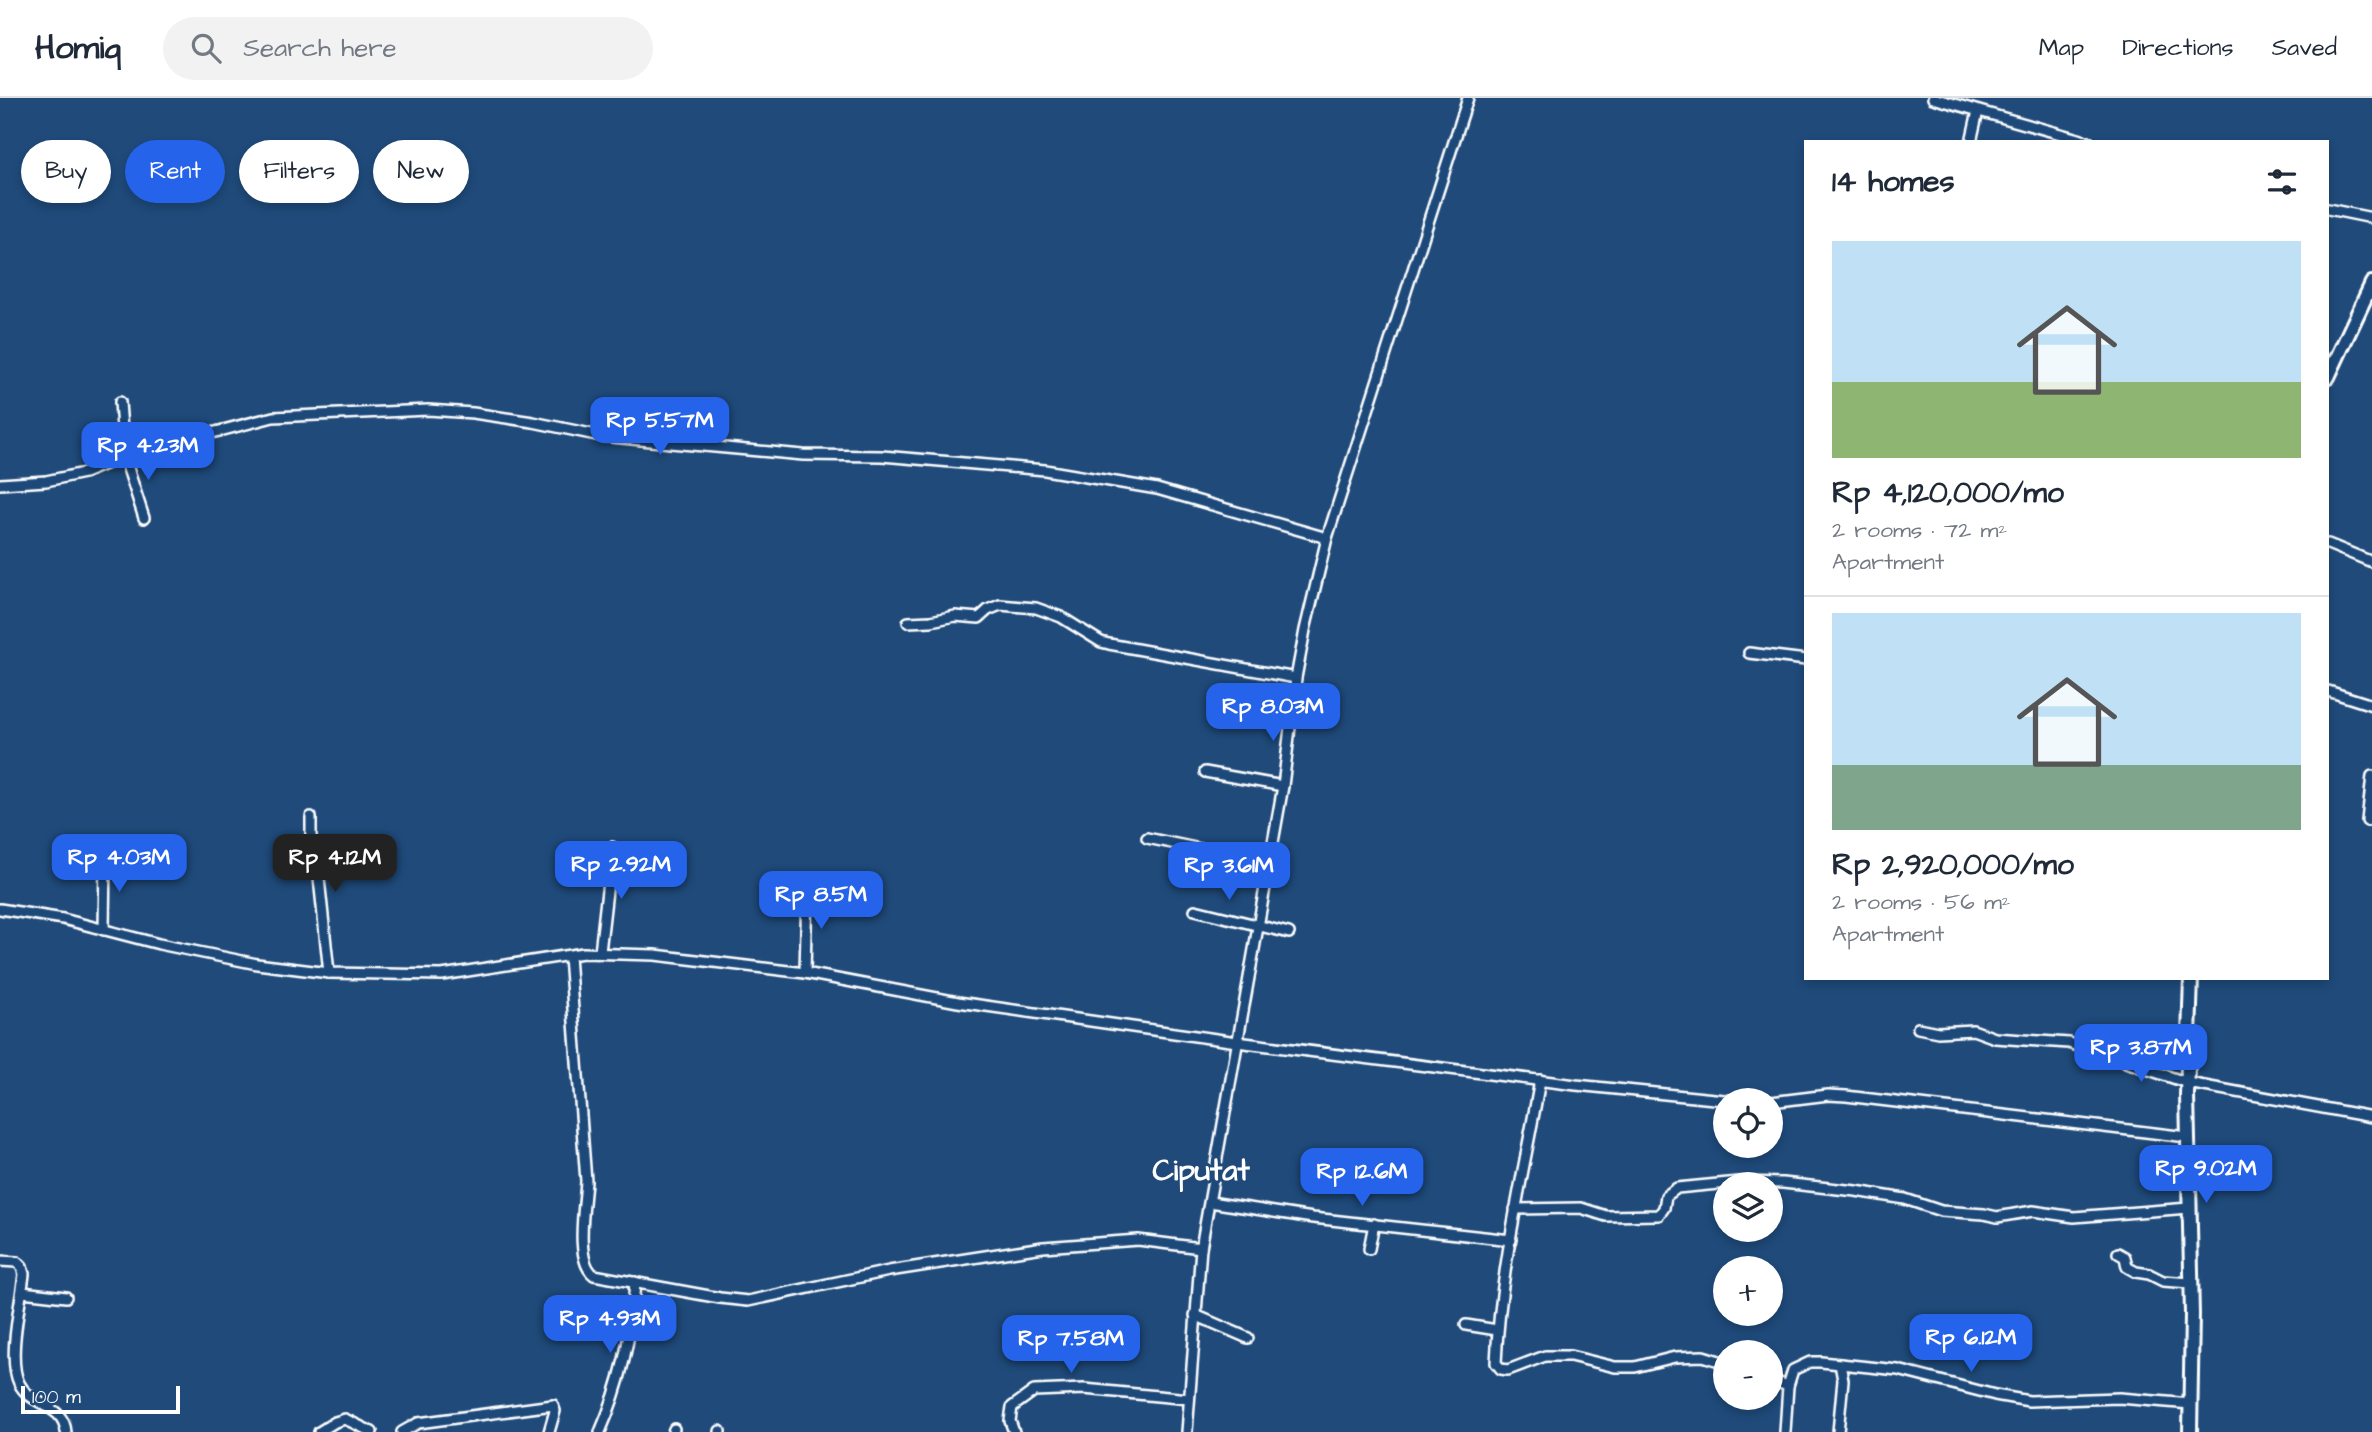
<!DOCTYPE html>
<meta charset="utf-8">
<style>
:root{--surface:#fff;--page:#f2f2f3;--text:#1f2937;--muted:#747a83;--line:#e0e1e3;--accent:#2563eb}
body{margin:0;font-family:"Architects Daughter",sans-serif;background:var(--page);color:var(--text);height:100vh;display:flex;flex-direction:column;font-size:26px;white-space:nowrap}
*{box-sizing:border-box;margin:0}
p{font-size:23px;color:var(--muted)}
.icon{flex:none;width:38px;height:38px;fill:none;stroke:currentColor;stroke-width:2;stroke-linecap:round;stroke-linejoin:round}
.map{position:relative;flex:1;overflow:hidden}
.drawer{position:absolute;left:1804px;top:42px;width:525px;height:840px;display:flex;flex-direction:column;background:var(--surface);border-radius:0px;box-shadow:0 4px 10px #0003}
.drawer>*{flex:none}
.guide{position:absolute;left:21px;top:42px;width:665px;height:63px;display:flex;gap:14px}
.fabs{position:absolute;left:1713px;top:990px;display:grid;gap:14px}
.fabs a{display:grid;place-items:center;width:70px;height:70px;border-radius:50%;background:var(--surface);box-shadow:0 4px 10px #0003;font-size:35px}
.scale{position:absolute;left:21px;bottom:18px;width:159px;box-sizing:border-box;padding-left:7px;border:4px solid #fff;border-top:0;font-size:19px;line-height:24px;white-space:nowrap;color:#fff;-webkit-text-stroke:5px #1f4a7a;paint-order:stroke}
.price{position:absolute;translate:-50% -60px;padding:0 16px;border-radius:14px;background:var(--accent);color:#fff;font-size:23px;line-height:46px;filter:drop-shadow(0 2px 4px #0008)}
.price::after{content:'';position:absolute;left:50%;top:42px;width:21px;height:16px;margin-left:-10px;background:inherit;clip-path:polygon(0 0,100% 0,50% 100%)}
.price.active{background:#222;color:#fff}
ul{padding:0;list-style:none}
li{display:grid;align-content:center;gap:14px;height:371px;padding:0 28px}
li+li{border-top:2px solid var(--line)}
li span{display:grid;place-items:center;height:217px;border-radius:0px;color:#555}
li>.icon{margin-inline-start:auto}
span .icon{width:126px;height:126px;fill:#fffc;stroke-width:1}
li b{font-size:30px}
h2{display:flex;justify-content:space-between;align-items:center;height:84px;padding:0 28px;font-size:30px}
.tag{padding:0 24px;border-radius:32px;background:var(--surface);box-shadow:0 4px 10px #0003;font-size:24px;line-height:63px}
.tag.active{background:var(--accent);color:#fff}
header{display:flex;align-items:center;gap:42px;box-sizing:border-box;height:98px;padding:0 35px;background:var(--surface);border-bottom:2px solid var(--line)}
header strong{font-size:33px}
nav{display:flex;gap:38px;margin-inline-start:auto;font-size:24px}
.search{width:490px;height:63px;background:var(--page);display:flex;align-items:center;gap:18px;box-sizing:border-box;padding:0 24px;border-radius:38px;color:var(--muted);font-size:26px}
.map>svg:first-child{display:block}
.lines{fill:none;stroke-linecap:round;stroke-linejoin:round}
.minor-casing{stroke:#fff;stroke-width:14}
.secondary-casing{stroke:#fff;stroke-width:18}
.minor{stroke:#1f4a7a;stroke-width:9}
.secondary{stroke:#1f4a7a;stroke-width:12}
.labels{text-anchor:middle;stroke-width:6;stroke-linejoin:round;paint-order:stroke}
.quarter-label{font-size:30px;font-weight:bold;fill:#fff;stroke:#1f4a7a}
</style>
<header>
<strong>Homiq</strong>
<div class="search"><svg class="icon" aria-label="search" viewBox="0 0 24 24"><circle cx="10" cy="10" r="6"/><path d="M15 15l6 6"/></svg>Search here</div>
<nav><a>Map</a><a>Directions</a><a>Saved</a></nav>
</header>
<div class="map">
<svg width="2372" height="1334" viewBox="0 0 2372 1334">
<rect width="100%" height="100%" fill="#1f4a7a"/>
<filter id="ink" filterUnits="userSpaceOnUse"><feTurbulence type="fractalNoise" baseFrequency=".0143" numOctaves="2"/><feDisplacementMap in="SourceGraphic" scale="14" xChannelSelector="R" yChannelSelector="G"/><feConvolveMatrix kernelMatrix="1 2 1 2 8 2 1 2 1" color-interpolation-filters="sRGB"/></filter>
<g filter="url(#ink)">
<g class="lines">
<g class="minor-casing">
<g id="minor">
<polyline points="1933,0 2089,44"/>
<polyline points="1971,44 1978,13"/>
<polyline points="2328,111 2372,120"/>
<polyline points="120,304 124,358 144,420"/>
<polyline points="0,386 46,383 84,375 124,358 273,319 428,312 473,315 533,324 601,338 671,345 803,357 882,358 1045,372 1157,391 1327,440"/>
<polyline points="2328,446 2372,464"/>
<polyline points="908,524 931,523 955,518 979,520 988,512 1000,507 1036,510 1061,519 1101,544 1109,546 1296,580"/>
<polyline points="1749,555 1806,562"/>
<polyline points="2328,593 2372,607"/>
<polyline points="1205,674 1283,688"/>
<polyline points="311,719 311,744 317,761 329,875"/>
<polyline points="2367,723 2372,678"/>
<polyline points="1147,740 1269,765"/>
<polyline points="0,811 63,821 159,846 257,866 329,875 442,877 583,855 655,857 805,875 958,904 1237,944 1576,987 1734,1003"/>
<polyline points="1195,812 1289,835"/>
<polyline points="104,832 105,760"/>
<polyline points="600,854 612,749"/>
<path d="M569 858 586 1083C585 1105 574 1163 594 1177L720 1200 748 1203 889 1173 1043 1149 1138 1142 1201 1150"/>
<polyline points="805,875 807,790"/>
<polyline points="1918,930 1938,934 1973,932 1995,940 2069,945 2188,985 2372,1019"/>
<path d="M1540 982C1524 1075 1500 1169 1496 1265L1501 1271 1508 1272 1545 1258H1570L1615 1269H1635L1675 1259 1703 1258 1726 1265"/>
<polyline points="1771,1004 1828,997 1846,998 2187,1039"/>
<polyline points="1210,1104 1313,1120 1511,1142"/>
<polyline points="1515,1111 1581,1110 1606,1118 1659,1117 1664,1110 1666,1098 1677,1090 1739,1084 1783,1085 1856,1093 1905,1101 1941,1113 1984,1116 1997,1119 2033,1113 2074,1119 2189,1110"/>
<polyline points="1369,1151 1374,1126"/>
<polyline points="2118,1155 2125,1159 2127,1169 2136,1174 2149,1176 2163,1183 2191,1185"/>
<path d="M0 1163 17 1164 22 1169 24 1176C21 1205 7 1260 19 1285 30 1308 64 1306 66 1334"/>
<polyline points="22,1194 66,1199"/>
<polyline points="1195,1217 1248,1240"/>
<polyline points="1466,1227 1497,1232"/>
<polyline points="1771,1282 1788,1288 1785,1334"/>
<polyline points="1788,1288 1793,1272 1810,1264 1821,1264 1898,1272 1995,1297 2029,1303 2119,1300 2191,1306"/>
<polyline points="319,1334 335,1324 345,1321 372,1334"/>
<polyline points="402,1334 418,1325 553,1307 555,1313 549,1334"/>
<path d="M600 1334C621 1286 632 1237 635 1184"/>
<polyline points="673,1334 674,1331"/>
<polyline points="720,1334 720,1333"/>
<polyline points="1014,1334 1010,1323 1012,1309 1034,1293 1084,1291 1189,1301"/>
<polyline points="1187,1334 1201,1150 1283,688 1296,580 1305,532 1327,440 1468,0"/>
<polyline points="1838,1334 1843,1282 1840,1266"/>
</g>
</g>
<g class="secondary-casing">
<g id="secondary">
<polyline points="2328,279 2372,185"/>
<polyline points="2190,1334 2192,1216 2187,997 2191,880"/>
</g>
</g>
<use href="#minor" class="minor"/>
<use href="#secondary" class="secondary"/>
</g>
</g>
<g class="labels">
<g class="quarter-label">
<text x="1201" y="1082">Ciputat</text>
</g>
</g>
</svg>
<div class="fabs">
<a><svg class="icon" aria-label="locate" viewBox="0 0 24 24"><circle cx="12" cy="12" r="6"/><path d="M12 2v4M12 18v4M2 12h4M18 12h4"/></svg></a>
<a><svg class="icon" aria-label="layers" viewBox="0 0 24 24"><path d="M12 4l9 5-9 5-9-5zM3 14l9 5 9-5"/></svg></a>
<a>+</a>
<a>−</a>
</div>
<div class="scale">100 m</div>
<b class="price" style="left:660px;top:359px">Rp 5.57M</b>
<b class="price" style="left:148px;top:384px">Rp 4.23M</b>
<b class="price" style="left:1273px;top:645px">Rp 8.03M</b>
<b class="price" style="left:119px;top:796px">Rp 4.03M</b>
<b class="price active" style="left:335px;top:796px">Rp 4.12M</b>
<b class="price" style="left:621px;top:803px">Rp 2.92M</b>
<b class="price" style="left:1229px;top:804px">Rp 3.61M</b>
<b class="price" style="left:821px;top:833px">Rp 8.5M</b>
<b class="price" style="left:2141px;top:986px">Rp 3.87M</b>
<b class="price" style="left:2206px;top:1107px">Rp 9.02M</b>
<b class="price" style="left:1362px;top:1110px">Rp 12.6M</b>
<b class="price" style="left:610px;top:1257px">Rp 4.93M</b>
<b class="price" style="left:1971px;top:1276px">Rp 6.12M</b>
<b class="price" style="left:1071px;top:1277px">Rp 7.58M</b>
<div class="guide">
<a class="tag">Buy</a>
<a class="tag active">Rent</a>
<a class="tag">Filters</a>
<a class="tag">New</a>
</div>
<section class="drawer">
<h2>14 homes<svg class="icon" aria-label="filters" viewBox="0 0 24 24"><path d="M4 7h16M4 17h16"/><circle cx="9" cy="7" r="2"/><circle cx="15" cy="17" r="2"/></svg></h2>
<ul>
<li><span style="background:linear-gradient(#bfe0f5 65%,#8fb573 0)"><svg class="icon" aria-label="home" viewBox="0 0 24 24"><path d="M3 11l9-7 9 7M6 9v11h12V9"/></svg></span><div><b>Rp 4,120,000/mo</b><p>2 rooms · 72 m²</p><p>Apartment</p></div></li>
<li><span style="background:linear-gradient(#bfe0f5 70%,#7fa58c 0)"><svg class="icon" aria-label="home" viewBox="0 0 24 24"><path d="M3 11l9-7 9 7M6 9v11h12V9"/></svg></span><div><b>Rp 2,920,000/mo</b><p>2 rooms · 56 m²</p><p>Apartment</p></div></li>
</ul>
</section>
</div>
